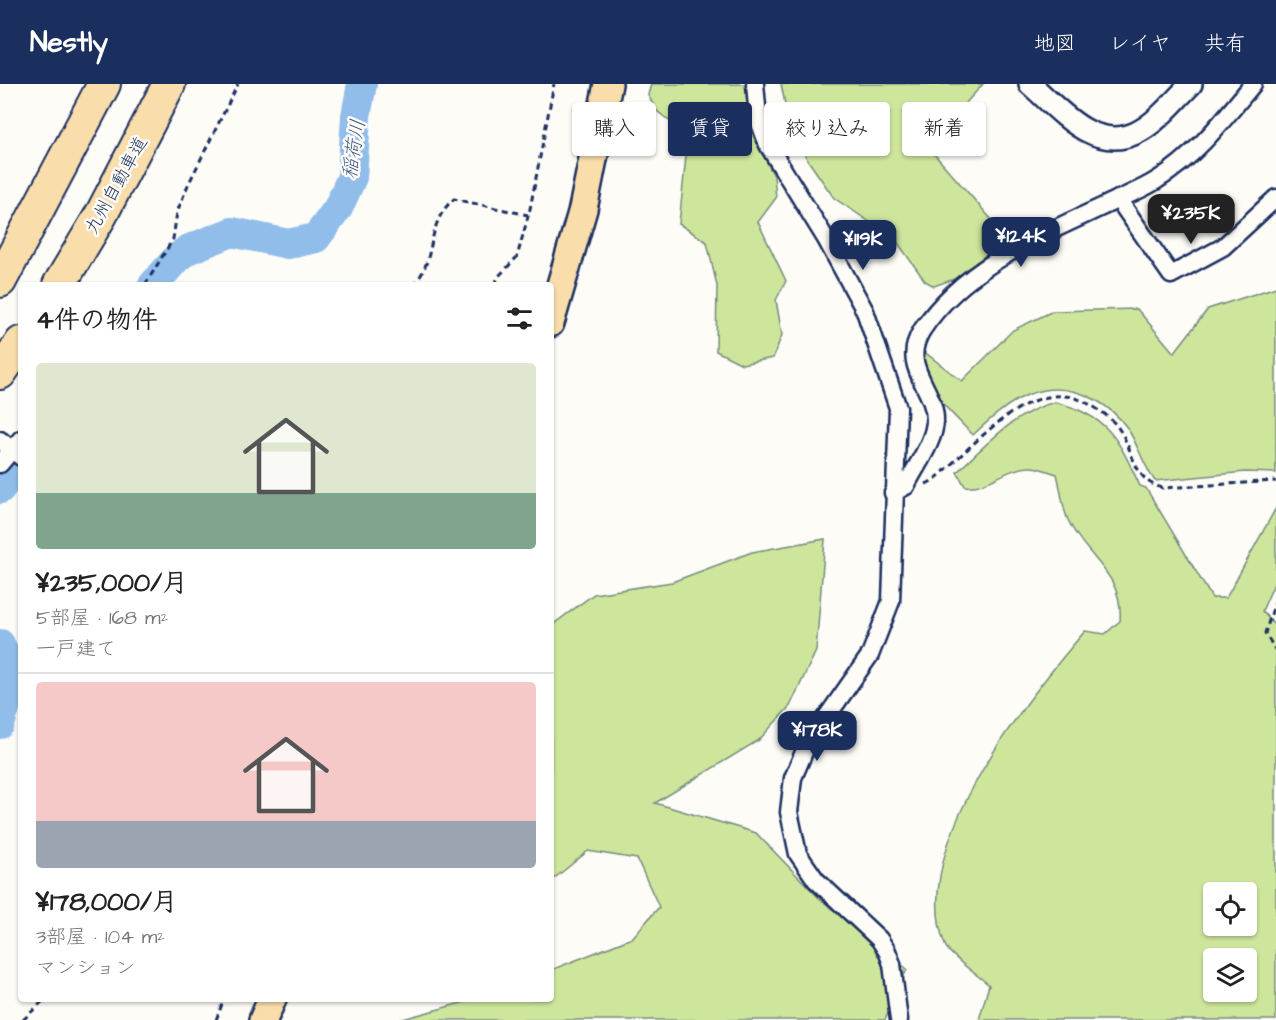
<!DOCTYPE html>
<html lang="ja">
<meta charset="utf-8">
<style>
:root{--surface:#fff;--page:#f2f2f2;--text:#222;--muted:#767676;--line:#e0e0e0;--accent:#1b2f5e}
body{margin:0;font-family:"Architects Daughter","Klee One",sans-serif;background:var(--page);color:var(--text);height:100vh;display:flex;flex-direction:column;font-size:22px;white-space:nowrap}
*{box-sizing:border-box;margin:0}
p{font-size:20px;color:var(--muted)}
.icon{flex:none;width:33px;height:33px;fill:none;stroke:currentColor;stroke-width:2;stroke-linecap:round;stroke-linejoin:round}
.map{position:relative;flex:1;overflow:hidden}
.side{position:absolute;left:18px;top:198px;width:536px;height:720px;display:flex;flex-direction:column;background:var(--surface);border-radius:6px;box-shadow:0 2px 4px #0004}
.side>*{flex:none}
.guide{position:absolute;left:572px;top:18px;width:570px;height:54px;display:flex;gap:12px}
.buttons{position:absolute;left:1203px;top:798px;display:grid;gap:12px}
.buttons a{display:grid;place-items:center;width:54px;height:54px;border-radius:6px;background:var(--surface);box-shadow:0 2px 4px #0004;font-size:30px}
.price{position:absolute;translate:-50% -51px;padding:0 14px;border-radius:12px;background:var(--accent);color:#fff;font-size:20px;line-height:39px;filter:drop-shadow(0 2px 3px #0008)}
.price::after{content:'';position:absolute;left:50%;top:36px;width:18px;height:14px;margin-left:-9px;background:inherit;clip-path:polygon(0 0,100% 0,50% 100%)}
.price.selected{background:#222;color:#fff}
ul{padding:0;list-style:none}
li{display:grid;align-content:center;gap:12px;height:318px;padding:0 18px}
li+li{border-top:2px solid var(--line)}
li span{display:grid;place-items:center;height:186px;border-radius:6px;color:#555}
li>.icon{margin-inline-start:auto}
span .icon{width:108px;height:108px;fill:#fffc;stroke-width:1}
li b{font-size:26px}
h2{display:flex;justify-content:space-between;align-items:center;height:72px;padding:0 18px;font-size:26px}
.chip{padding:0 21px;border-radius:6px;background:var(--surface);box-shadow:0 2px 4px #0004;font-size:21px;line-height:54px}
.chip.selected{background:var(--accent);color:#fff}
header{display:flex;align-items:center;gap:36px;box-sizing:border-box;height:84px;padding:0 30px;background:var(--accent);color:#fff}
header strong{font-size:28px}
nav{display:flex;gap:33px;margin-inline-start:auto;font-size:21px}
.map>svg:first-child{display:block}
.green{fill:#cee69c;stroke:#748a7d;stroke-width:1.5;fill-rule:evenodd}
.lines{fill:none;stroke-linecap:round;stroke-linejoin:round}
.river{stroke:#90bdea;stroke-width:30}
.minor-casing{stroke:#1b2f5e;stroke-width:21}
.tertiary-casing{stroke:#1b2f5e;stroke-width:26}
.primary-casing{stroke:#1b2f5e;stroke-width:32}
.motorway-casing{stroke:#1b2f5e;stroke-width:36}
.path{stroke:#1b2f5e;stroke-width:3;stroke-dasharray:6 4.5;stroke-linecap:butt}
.minor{stroke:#fdfcf7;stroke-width:16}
.tertiary{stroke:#fdfcf7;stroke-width:21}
.primary{stroke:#f9deab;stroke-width:27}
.motorway{stroke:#f9deab;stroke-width:32}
.labels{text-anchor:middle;stroke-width:5;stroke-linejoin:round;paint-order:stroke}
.street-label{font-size:18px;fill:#1b2f5e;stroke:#fdfcf7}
.water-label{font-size:20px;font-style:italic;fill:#3e5a88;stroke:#fdfcf7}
</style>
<header>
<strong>Nestly</strong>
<nav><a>地図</a><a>レイヤ</a><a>共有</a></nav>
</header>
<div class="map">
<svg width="1276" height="936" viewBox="0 0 1276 936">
<rect width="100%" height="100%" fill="#fdfcf7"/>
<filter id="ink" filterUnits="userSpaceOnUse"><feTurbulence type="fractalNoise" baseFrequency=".0167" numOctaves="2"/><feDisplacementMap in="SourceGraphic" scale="12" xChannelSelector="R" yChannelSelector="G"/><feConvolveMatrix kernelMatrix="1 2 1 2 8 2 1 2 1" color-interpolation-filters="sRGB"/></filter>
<g filter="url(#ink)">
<g class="green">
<polygon points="651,0 745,0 753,52 774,92 776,114 758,138 786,197 776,216 782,251 773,274 742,280 716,267 717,202 707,158 679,140 688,52 657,27 648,11"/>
<polygon points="781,0 983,0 927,62 1007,153 960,193 934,202 925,197 895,155 834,114 807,75 788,35"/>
<path d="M1276 203V389L1245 388 1155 397C1143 381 1138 361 1128 345 1119 332 1107 322 1094 315 1044 289 1009 317 973 351 956 333 912 296 923 267L962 297 1013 246 1053 227 1137 225 1174 269 1208 225Z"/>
<path d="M1055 318C1109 332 1118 355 1140 402L1146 404 1212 514H1226L1276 424V495L1262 527 1276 543V936H979L989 901C979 892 949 872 945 861 907 763 1025 617 1085 547L1105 550 1120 537C1124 489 1086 475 1068 436 1062 423 1061 405 1057 390 1049 388 1037 382 1029 383 1005 384 988 405 965 402L957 388C986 361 1015 328 1055 318ZM1214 808H1246V842H1214ZM1214 874H1246V908H1214Z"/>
<polygon points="825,455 816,567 790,622 759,656 655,719 756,749 820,815 907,885 885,936 399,936 476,915 550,915 551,886 632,854 659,823 637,775 588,767 551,797 551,542 594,510 672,498 752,468"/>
</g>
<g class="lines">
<g class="river">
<polyline points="153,201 176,175 187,166 232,148 288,160 316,154 338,124 352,93 356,32 362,0"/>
<polyline points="0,405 21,377"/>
<path d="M0 560C18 593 10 607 0 640"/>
</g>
<g class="minor-casing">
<g id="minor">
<polyline points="755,0 758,34 768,61 826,155 865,227 898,324 891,517 870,571 807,661 793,694 789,728 798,770 816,796 879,855 887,867 892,880 899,936"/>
<polyline points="1118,115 1171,191 1223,163 1276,114"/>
<polyline points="0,356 21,373"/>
<polyline points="0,380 21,355"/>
<path d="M893 409 906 402C915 383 935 357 935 336 935 303 899 283 922 246 964 182 1042 151 1108 120 1124 112 1142 106 1157 96 1196 72 1224 35 1253 0"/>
</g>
</g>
<g class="tertiary-casing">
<path id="tertiary" d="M1030 0C1059 25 1093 69 1136 49 1157 39 1175 16 1191 0"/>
</g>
<g class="primary-casing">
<g id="primary">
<polyline points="550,239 583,125 608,0"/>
<polyline points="263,936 272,915"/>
</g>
</g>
<g class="motorway-casing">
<g id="motorway">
<polyline points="0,197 104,0"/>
<polyline points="59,201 101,131 169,0"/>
<polyline points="0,289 21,259"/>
</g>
</g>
<g class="path">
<polyline points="145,201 173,155 177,128 188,101 238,0"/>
<path d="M413 201C438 177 424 140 454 115L528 131"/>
<polyline points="495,201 498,193 517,173 530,125 554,0"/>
<path d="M926 400C938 395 948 383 958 374 991 344 1039 293 1087 319 1098 325 1112 334 1119 345 1134 366 1133 398 1163 404L1276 397"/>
<polyline points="1276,515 1265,549 1276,567"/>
<polyline points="23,936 45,915"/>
<polyline points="216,936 224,915"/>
</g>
<use href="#minor" class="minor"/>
<use href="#tertiary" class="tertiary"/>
<use href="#primary" class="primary"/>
<use href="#motorway" class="motorway"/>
</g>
</g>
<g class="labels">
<g class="street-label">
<text transform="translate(116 101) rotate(-61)" y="6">九州自動車道</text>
</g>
<g class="water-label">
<text transform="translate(353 65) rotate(-81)" y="7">稲荷川</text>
</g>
</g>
</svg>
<div class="buttons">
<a><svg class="icon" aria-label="locate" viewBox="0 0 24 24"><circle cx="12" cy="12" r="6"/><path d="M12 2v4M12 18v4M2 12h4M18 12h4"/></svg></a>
<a><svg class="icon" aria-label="layers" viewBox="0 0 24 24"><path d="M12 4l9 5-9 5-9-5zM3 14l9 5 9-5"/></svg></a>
</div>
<b class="price selected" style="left:1191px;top:161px">¥235K</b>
<b class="price" style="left:1021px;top:184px">¥124K</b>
<b class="price" style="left:863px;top:187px">¥119K</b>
<b class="price" style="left:817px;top:678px">¥178K</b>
<div class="guide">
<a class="chip">購入</a>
<a class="chip selected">賃貸</a>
<a class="chip">絞り込み</a>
<a class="chip">新着</a>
</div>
<section class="side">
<h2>4件の物件<svg class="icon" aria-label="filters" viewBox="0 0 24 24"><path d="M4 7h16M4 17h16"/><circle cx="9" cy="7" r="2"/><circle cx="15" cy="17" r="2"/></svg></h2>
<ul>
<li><span style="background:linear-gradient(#dfe7d0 70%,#7fa58c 0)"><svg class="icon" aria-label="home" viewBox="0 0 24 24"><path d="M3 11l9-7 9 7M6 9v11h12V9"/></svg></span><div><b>¥235,000/月</b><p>5部屋 · 168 m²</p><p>一戸建て</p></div></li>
<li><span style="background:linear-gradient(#f6c9c9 75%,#9aa5b1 0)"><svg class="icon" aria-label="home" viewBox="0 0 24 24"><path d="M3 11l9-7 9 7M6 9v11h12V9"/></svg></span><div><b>¥178,000/月</b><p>3部屋 · 104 m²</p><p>マンション</p></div></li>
</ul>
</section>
</div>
